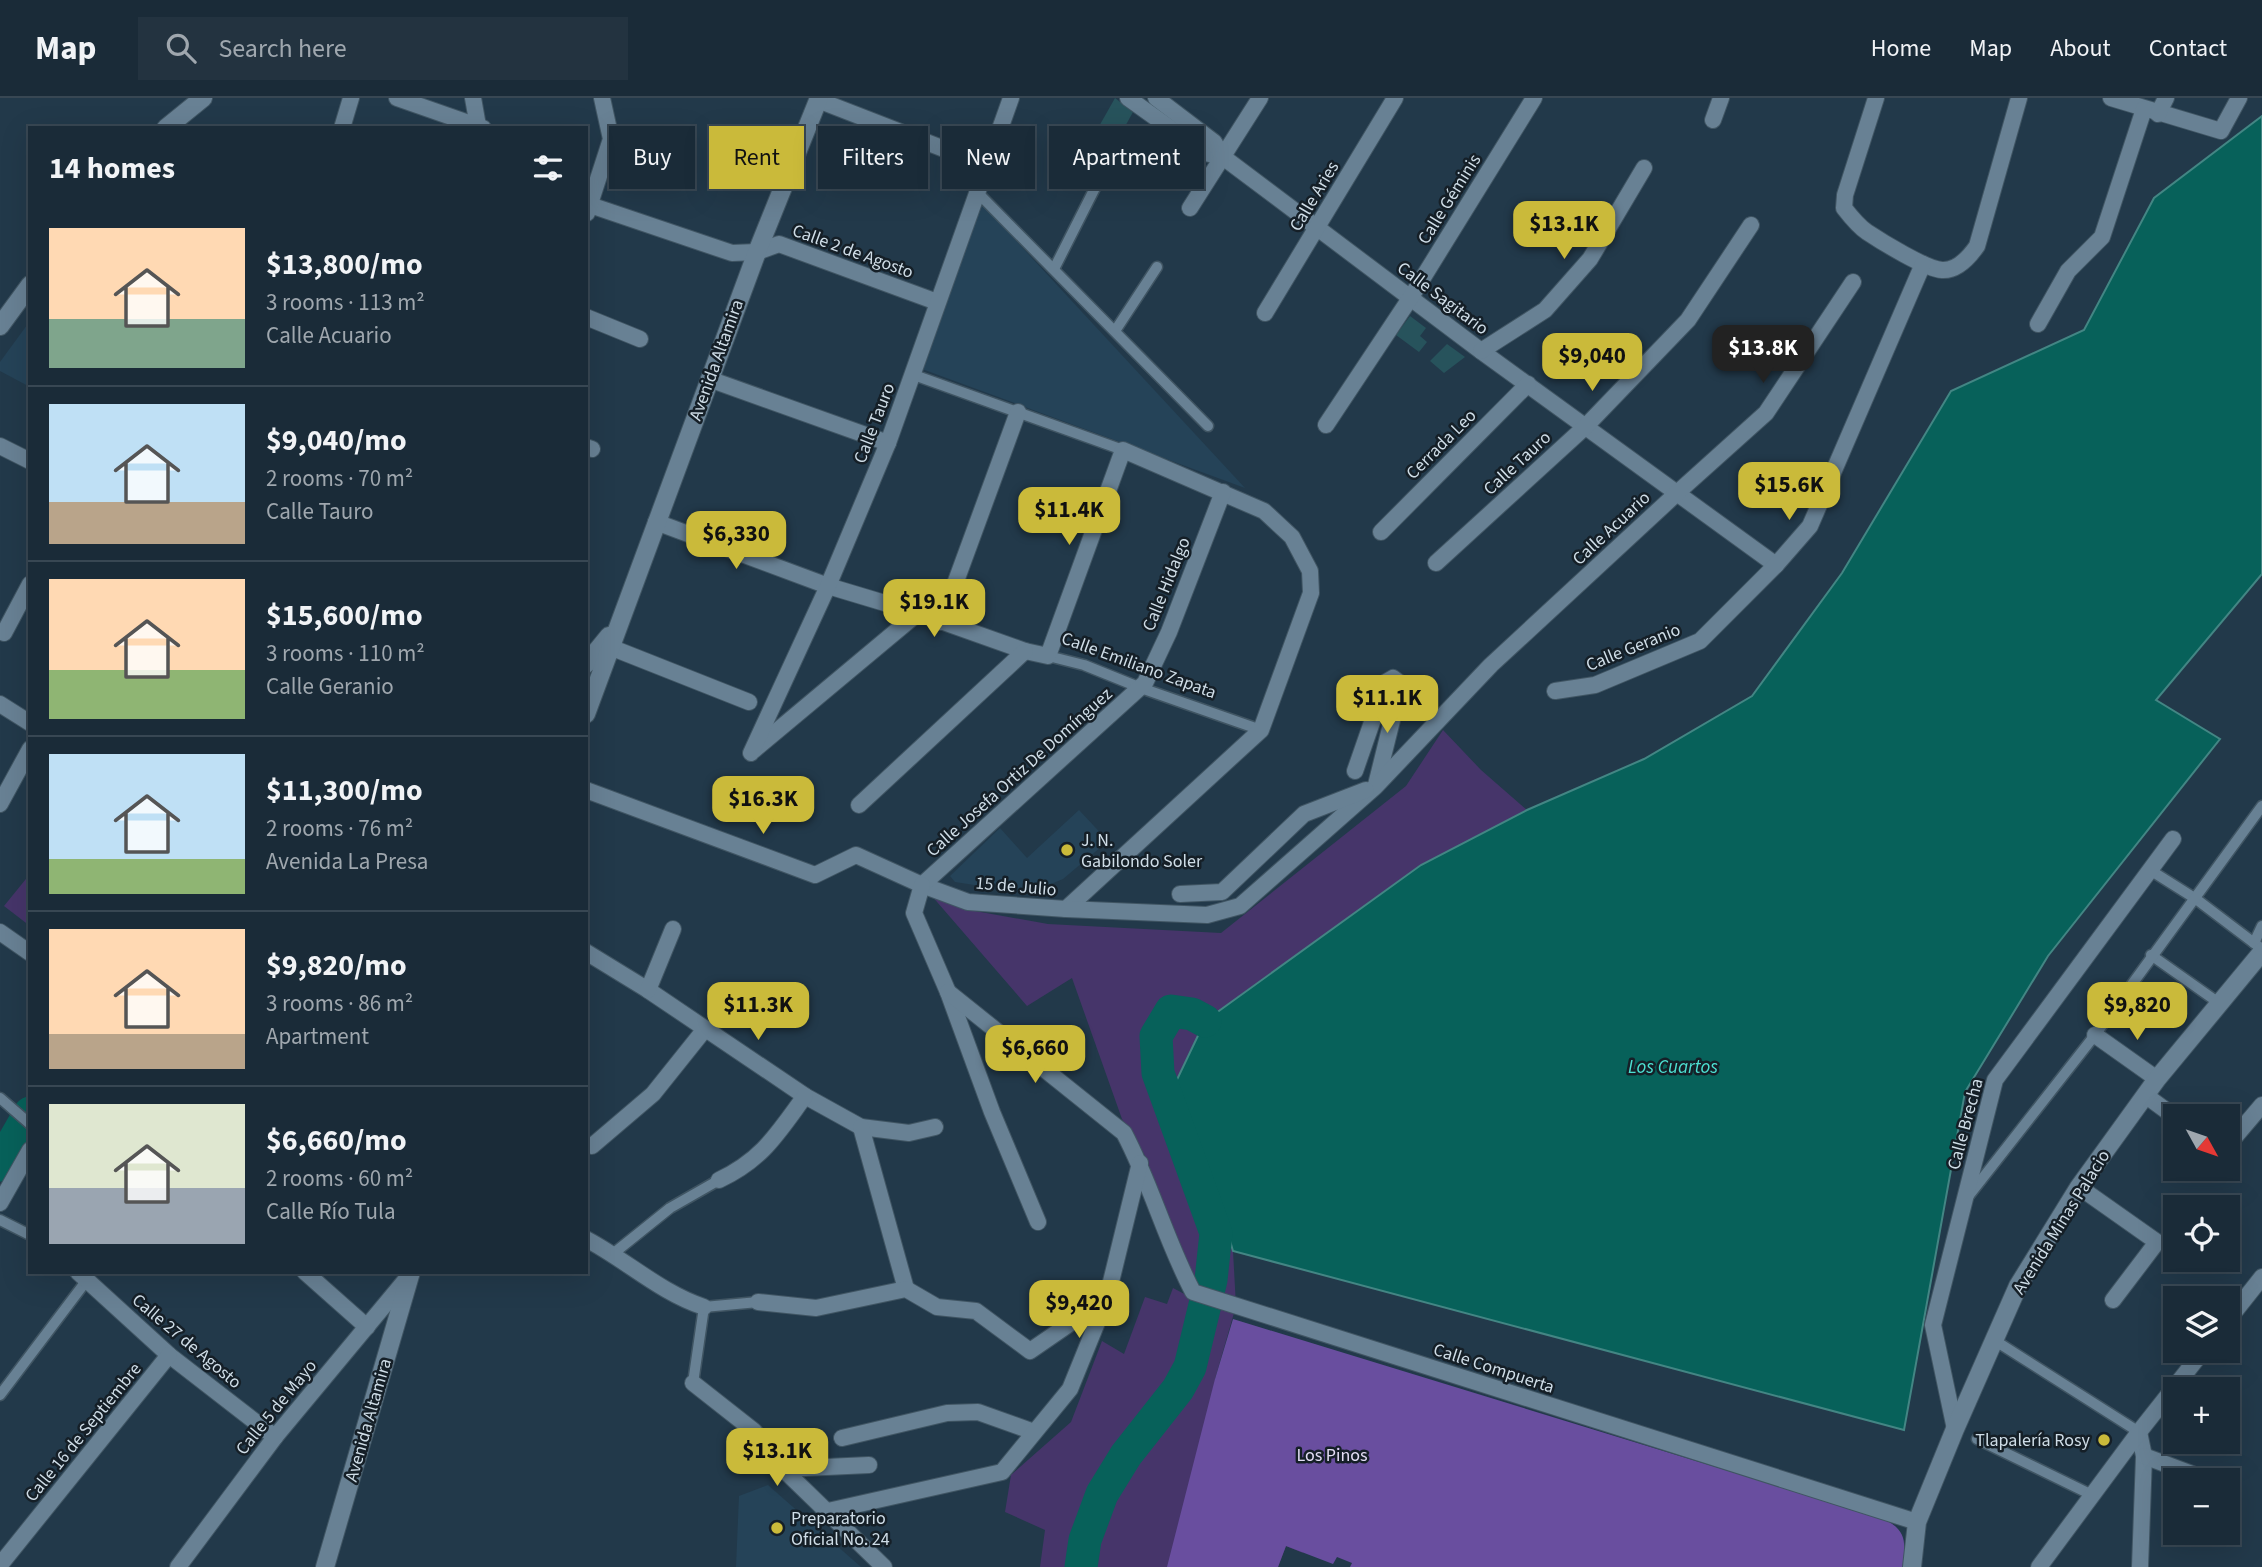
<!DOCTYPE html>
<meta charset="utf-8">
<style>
:root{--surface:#1a2b38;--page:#233340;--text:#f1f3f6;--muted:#9fa7ae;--line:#384753;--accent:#caba3a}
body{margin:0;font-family:"Source Sans 3",sans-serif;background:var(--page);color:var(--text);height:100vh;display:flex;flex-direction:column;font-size:26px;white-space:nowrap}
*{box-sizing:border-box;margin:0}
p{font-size:23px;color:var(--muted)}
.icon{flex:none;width:38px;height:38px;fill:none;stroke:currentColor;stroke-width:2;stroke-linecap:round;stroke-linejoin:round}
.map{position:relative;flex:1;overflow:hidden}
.panel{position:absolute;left:28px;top:28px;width:560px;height:1148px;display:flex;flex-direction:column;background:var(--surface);border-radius:0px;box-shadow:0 7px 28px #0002,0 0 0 2px var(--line)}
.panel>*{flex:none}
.hud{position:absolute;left:609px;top:28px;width:665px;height:63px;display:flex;gap:14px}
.needle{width:46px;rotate:130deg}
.fabs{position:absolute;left:2163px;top:1006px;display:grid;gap:14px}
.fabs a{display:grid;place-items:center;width:77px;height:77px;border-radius:0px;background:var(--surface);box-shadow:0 7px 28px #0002,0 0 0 2px var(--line);font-size:35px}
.price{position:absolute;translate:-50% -60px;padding:0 16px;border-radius:14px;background:var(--accent);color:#111;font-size:23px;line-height:46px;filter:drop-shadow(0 2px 4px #0008)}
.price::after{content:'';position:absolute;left:50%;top:42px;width:21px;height:16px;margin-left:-10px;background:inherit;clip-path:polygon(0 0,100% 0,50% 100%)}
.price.current{background:#222;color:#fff}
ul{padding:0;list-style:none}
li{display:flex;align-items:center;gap:21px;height:175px;padding:0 21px}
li+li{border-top:2px solid var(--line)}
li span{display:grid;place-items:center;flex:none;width:196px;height:140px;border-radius:0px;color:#555}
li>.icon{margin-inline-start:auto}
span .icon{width:84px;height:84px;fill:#fffc;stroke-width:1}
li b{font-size:30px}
h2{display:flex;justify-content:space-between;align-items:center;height:84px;padding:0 21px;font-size:30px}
.tag{padding:0 24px;border-radius:0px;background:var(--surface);box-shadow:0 7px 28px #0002,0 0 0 2px var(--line);font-size:24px;line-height:63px}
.tag.current{background:var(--accent);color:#111}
header{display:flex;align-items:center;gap:42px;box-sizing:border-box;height:98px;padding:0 35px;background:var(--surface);border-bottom:2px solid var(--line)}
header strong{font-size:33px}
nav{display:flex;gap:38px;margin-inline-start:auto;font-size:24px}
.search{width:490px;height:63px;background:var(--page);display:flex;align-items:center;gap:18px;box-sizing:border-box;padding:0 24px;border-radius:0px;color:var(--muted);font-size:26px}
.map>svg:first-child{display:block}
.built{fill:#254358}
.green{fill:#46356a}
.forest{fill:#694e9f}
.water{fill:#07615a;stroke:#438684;stroke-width:2}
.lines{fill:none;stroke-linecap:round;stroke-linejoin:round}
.river{stroke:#07615a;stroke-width:33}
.building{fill:#27535c}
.pedestrian-casing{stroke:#405563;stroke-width:13}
.minor-casing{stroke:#405563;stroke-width:18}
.tertiary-casing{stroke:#405563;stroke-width:20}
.secondary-casing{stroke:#405563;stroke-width:20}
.pedestrian{stroke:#688194;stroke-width:10}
.minor{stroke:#688194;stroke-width:16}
.tertiary{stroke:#688194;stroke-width:18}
.secondary{stroke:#688194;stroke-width:18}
.poi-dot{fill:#caba3a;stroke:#151f27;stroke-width:2.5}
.labels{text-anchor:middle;stroke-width:5;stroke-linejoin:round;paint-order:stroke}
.street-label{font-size:18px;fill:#cfdde7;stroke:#151f27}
.poi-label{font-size:18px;fill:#cfdde7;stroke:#151f27;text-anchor:start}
.park-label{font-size:18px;fill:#e4def5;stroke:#151f27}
.water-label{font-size:19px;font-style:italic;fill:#4ce0d2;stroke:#151f27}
</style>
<header>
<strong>Map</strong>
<div class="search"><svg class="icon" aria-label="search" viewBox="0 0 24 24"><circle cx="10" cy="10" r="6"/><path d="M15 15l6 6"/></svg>Search here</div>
<nav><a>Home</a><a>Map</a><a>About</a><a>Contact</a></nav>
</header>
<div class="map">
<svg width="2262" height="1469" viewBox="0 0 2262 1469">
<rect width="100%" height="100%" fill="#22394a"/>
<g class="built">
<polygon points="981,105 1245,390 922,271"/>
<polygon points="30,223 30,289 0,273 0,264"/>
<polygon points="1079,712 1108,743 1063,781 1039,791 1019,794 955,784 950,778 1000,730 1027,760"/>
<polygon points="768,1387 810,1424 861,1469 736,1469 739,1398"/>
</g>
<g class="green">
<polygon points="1443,632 1481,672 1527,712 1421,767 1172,992 1190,1043 1222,1114 1233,1153 1236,1208 1215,1281 1303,1455 1286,1448 1278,1469 1040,1469 1045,1432 1005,1414 1011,1377 1071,1324 1102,1243 1124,1256 1145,1199 1167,1206 1173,1190 1192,1200 1193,1194 1144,1056 1122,1021 1072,880 1027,908 931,797 975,813 1048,826 1221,835 1406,688"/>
<polygon points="30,776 30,828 4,808"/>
</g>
<path class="forest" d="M1233 1221 1882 1420C1908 1433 1905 1443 1903 1469H1350L1352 1465 1337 1459 1333 1466 1286 1448 1278 1469H1167L1215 1281Z"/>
<path class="water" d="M2262 18V476L2156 602 2220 641 2048 858 1965 994 1904 1332 1233 1153C1218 1098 1191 1046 1172 992L1205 923 1421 767 1527 712 1644 661 1752 598 1842 475 1951 293 2084 232 2154 100Z"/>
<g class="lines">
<g class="river">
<polyline points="0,1067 30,1015"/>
<polyline points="1081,1469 1085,1442 1102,1396 1126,1357 1178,1291 1190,1269 1211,1182 1216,1135 1158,975 1156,938 1171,913 1192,916 1205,923"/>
</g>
</g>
<g class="building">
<polygon points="1115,0 1133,14 1111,54 1093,39"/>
<polygon points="1410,218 1426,230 1420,238 1427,244 1419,254 1396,237"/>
<polygon points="1447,246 1465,259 1444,275 1430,263"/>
</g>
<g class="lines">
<g class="pedestrian-casing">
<g id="pedestrian">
<polyline points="978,95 1208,328"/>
<polyline points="1054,171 1098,84"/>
<polyline points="1115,233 1157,169"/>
<polyline points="914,277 1123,352"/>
<polyline points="1048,558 1084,567 1141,590 1261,632"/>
<polyline points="2150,772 2196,801 2262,851"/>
<polyline points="2254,845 2262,828"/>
<polyline points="2151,857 2219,905"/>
<polyline points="0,1000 30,1026"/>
<polyline points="1967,1100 2095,937 2262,708"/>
<polyline points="0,1122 30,1137"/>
<polyline points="614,1155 670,1110 719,1082"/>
<polyline points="1994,1242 2139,1334"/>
<polyline points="693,1285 704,1209 758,1204"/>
<polyline points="0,1297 87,1182"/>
<polyline points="1977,1341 2092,1397"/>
</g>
</g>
<g class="minor-casing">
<g id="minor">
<polyline points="397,0 483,30"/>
<polyline points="473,0 478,28"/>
<polyline points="1128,0 1205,55 1223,59"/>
<polyline points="1156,0 1214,44 1223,59 1481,253 1776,467"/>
<path d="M1876 0 1845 97 1844 110C1851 119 1858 128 1867 134 1882 144 1926 171 1942 172 1957 173 1970 158 1977 148L2019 0"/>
<polyline points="2111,0 2221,33 2239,0"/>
<polyline points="818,2 988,68"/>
<polyline points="2158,16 2166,0"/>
<polyline points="1713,22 1721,0"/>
<polyline points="342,30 351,0"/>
<polyline points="590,107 732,155 757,154 779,146 937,204"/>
<polyline points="1190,110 1260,0"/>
<polyline points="587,115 611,41 602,0"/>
<polyline points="1265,215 1395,0"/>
<polyline points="586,219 640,241"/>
<polyline points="2038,226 2068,173 2102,139 2144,11"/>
<polyline points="1481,253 1545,212 1590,161 1644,70"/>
<polyline points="709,281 888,345"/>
<polyline points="1326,327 1411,199 1534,0"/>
<polyline points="0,348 30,363"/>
<polyline points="586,349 592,351"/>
<polyline points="656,424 828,488 918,515 1025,553 1048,558 1123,352 1264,413 1292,439 1310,473 1311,495 1261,632 1066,811"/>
<polyline points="1381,434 1528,286"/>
<polyline points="1436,465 1586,328 1688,222 1751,127"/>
<polyline points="941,524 1018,314"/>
<polyline points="4,535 30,486"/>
<polyline points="610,549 749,604"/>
<polyline points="1555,593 1595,587 1700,543 1776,467 1810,428 1923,166"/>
<polyline points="0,606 30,625"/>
<polyline points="754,652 918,515"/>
<polyline points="751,655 828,488 888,345 1011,0"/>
<polyline points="1355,673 1386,584 1393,580 1401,586 1376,687"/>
<polyline points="586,692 815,777 856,757 922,787 968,804 1066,811 1207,817 1240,808 1375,689 1491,567 1677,395 1766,315 1853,184"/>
<polyline points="0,706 30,651"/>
<polyline points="859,707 1025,553"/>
<polyline points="922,787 1145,585 1169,534 1223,394"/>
<polyline points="922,787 914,815 948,894 992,1014 1038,1124"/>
<polyline points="1180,796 1222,794 1304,716 1366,692"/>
<polyline points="0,834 30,855"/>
<polyline points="586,854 648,892 805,998 861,1029 909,1035 935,1029"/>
<polyline points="648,892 673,831"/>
<path d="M948 894 1124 1035C1151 1086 1166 1143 1193 1194L1917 1424"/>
<polyline points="2095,937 2157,981"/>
<polyline points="2145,997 2175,1019"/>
<polyline points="861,1029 906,1191"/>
<polyline points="2228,1047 2262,1007"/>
<polyline points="592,1048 653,996 705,931"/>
<path d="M719 1082C763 1061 777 1036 805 998"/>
<polyline points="2079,1089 2157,1144 2113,1202"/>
<polyline points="0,1105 30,1052"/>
<path d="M586 1141C626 1162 661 1195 704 1209"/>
<polyline points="78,1174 169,1257 275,1339"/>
<polyline points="305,1174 367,1229"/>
<polyline points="758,1204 816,1210 906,1191 937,1209 976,1213 1030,1253 1107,1200"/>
<polyline points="2228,1222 2262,1179"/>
<polyline points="693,1285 754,1333 783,1371 884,1469"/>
<polyline points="1955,1331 1933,1227 1995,982 2173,741"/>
<polyline points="2139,1334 2144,1358 2140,1469"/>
<polyline points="842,1340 947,1315 978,1314 1034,1334"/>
<polyline points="2144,1358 2208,1382"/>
<polyline points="783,1371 869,1367"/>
<polyline points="828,1413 1002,1374 1070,1291 1107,1200 1140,1065"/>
<polyline points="0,1467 169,1257"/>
<polyline points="178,1469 275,1339 408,1179"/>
<polyline points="2039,1469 2139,1334 2203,1253"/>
</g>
</g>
<g class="tertiary-casing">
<g id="tertiary">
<polyline points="586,566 609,538"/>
<polyline points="586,616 757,154 819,0"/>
<polyline points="325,1469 411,1174"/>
</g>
</g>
<g class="secondary-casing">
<g id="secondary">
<polyline points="166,30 203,0"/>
<polyline points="0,228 30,187"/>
<polyline points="1912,1469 1917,1424 1955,1331 2018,1188 2079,1089 2157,981 2262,854"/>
</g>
</g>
<use href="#pedestrian" class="pedestrian"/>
<use href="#minor" class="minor"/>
<use href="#tertiary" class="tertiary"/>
<use href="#secondary" class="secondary"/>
</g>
<g class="poi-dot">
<circle cx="1067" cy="752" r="7"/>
<circle cx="2104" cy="1342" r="7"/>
<circle cx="777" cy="1430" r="7"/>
</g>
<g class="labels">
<g class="street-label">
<text transform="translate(1314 98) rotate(-59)" y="6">Calle Aries</text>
<text transform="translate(1449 101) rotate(-58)" y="6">Calle Géminis</text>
<text transform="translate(853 153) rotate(20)" y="6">Calle 2 de Agosto</text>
<text transform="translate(1443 200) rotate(37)" y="6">Calle Sagitario</text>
<text transform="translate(716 262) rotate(-70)" y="6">Avenida Altamira</text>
<text transform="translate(874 325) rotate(-69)" y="6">Calle Tauro</text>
<text transform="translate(1441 346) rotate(-45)" y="6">Cerrada Leo</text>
<text transform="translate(1517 365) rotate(-43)" y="6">Calle Tauro</text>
<text transform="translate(1611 430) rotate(-43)" y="6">Calle Acuario</text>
<text transform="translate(1166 486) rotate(-68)" y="6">Calle Hidalgo</text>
<text transform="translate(1633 549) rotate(-22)" y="6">Calle Geranio</text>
<text transform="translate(1139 567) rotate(20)" y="6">Calle Emiliano Zapata</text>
<text transform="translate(1019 674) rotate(-42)" y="6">Calle Josefa Ortiz De Domínguez</text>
<text transform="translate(1016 788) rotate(5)" y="6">15 de Julio</text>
<text transform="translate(1965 1026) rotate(-75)" y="6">Calle Brecha</text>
<text transform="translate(2061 1124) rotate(-58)" y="6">Avenida Minas Palacio</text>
<text transform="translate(187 1243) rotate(40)" y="6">Calle 27 de Agosto</text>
<text transform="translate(1494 1270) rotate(18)" y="6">Calle Compuerta</text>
<text transform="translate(276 1309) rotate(-51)" y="6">Calle 5 de Mayo</text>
<text transform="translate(368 1322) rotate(-74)" y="6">Avenida Altamira</text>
<text transform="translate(83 1334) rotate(-51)" y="6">Calle 16 de Septiembre</text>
</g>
<g class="poi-label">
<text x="1081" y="748">J. N.<tspan x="1081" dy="21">Gabilondo Soler</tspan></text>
<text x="2090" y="1348" text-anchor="end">Tlapalería Rosy</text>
<text x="791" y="1426">Preparatorio<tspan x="791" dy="21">Oficial No. 24</tspan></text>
</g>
<g class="park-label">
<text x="1332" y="1363">Los Pinos</text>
</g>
<g class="water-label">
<text x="1673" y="975">Los Cuartos</text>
</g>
</g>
</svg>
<div class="fabs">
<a><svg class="needle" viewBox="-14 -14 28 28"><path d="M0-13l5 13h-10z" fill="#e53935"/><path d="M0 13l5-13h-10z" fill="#9fa7ae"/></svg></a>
<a><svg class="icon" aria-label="locate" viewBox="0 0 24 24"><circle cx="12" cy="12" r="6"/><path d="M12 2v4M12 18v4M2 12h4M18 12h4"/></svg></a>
<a><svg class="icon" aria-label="layers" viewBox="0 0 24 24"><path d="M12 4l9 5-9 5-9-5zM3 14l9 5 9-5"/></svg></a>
<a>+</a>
<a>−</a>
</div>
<b class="price" style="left:1564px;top:163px">$13.1K</b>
<b class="price current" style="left:1763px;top:287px">$13.8K</b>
<b class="price" style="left:1592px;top:295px">$9,040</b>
<b class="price" style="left:1789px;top:424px">$15.6K</b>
<b class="price" style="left:1069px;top:449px">$11.4K</b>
<b class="price" style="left:736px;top:473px">$6,330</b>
<b class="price" style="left:934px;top:541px">$19.1K</b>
<b class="price" style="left:1387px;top:637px">$11.1K</b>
<b class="price" style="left:763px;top:738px">$16.3K</b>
<b class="price" style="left:758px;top:944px">$11.3K</b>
<b class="price" style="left:2137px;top:944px">$9,820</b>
<b class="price" style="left:1035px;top:987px">$6,660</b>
<b class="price" style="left:1079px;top:1242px">$9,420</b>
<b class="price" style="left:777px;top:1390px">$13.1K</b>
<div class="hud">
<a class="tag">Buy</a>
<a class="tag current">Rent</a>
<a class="tag">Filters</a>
<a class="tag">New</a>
<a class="tag">Apartment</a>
</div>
<section class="panel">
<h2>14 homes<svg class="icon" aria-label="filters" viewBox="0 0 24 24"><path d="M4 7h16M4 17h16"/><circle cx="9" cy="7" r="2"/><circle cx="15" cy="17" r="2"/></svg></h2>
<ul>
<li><span style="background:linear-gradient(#ffd9b3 65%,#7fa58c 0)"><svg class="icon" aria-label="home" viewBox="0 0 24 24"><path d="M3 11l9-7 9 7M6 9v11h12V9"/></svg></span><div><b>$13,800/mo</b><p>3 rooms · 113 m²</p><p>Calle Acuario</p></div></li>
<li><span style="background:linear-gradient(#bfe0f5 70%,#b9a48a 0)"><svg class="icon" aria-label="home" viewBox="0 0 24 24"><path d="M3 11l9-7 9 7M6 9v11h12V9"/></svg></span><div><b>$9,040/mo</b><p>2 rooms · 70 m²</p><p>Calle Tauro</p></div></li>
<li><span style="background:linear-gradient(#ffd9b3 65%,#8fb573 0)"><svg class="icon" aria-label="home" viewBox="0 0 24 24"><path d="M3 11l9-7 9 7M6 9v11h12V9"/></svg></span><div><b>$15,600/mo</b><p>3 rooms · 110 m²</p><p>Calle Geranio</p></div></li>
<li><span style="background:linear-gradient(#bfe0f5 75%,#8fb573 0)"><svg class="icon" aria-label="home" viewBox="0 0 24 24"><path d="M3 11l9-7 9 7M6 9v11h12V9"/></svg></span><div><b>$11,300/mo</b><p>2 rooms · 76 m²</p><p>Avenida La Presa</p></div></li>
<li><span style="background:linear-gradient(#ffd9b3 75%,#b9a48a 0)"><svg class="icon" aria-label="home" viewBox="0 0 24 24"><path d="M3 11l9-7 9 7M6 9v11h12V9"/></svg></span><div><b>$9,820/mo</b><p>3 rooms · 86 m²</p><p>Apartment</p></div></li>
<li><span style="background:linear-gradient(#dfe7d0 60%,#9aa5b1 0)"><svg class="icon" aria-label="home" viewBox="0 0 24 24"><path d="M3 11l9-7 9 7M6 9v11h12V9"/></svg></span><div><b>$6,660/mo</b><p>2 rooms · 60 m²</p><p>Calle Río Tula</p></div></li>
</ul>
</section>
</div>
